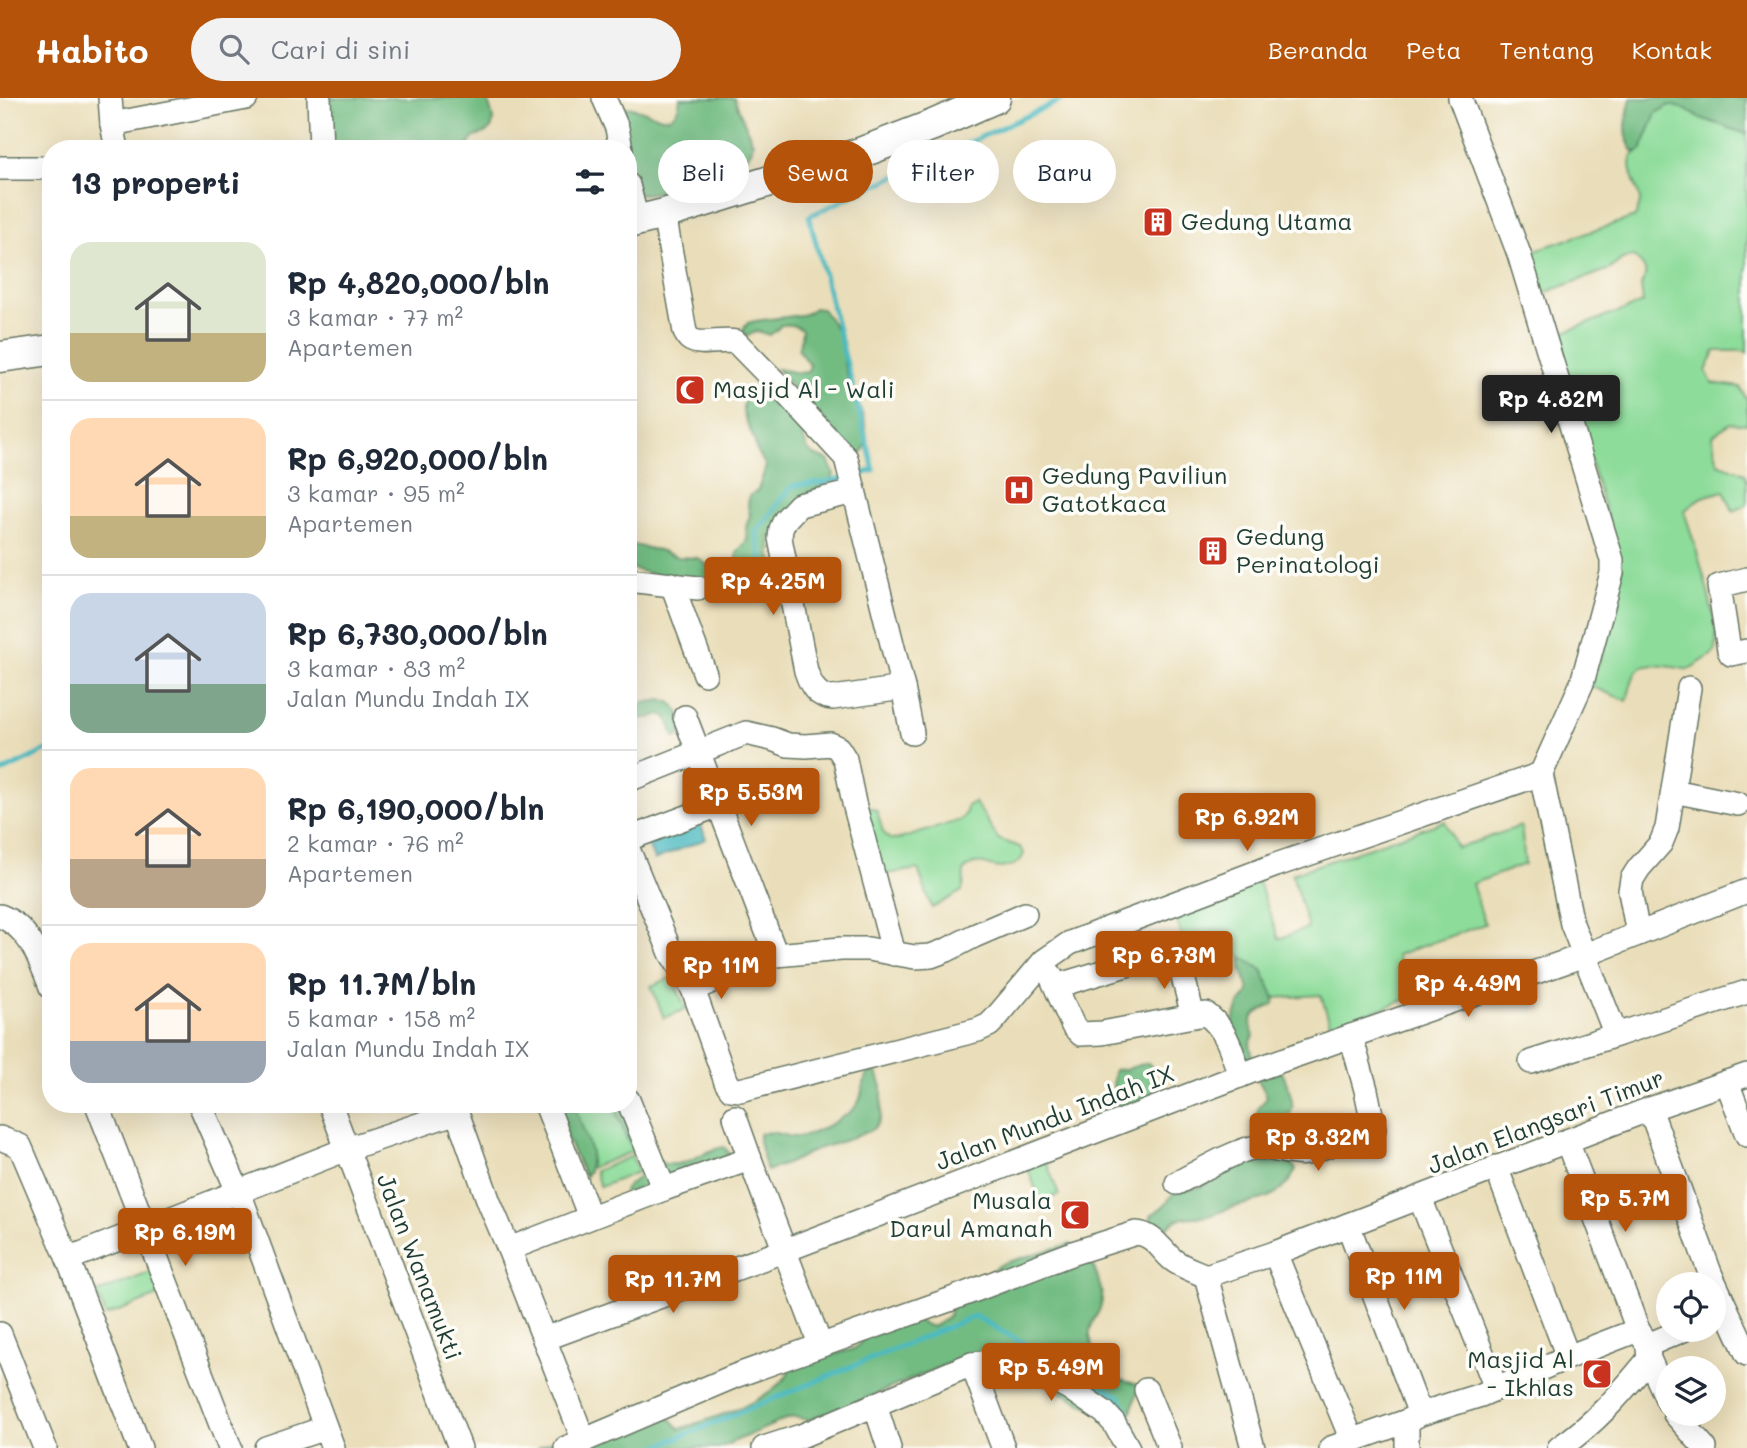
<!DOCTYPE html>
<html lang="id">
<meta charset="utf-8">
<style>
:root{--surface:#fff;--page:#f2f2f3;--text:#1f2937;--muted:#747a83;--line:#e0e1e3;--accent:#b45309}
body{margin:0;font-family:Mali,sans-serif;background:var(--page);color:var(--text);height:100vh;display:flex;flex-direction:column;font-size:26px;white-space:nowrap}
*{box-sizing:border-box;margin:0}
p{font-size:23px;color:var(--muted)}
.icon{flex:none;width:38px;height:38px;fill:none;stroke:currentColor;stroke-width:2;stroke-linecap:round;stroke-linejoin:round}
.map{position:relative;flex:1;overflow:hidden}
.drawer{position:absolute;left:42px;top:42px;width:595px;height:973px;display:flex;flex-direction:column;background:var(--surface);border-radius:28px;box-shadow:0 7px 28px #0002}
.drawer>*{flex:none}
.hud{position:absolute;left:658px;top:42px;width:665px;height:63px;display:flex;gap:14px}
.tools{position:absolute;left:1656px;top:1174px;display:grid;gap:14px}
.tools a{display:grid;place-items:center;width:70px;height:70px;border-radius:50%;background:var(--surface);box-shadow:0 7px 28px #0002;font-size:35px}
.price{position:absolute;translate:-50% -60px;padding:0 16px;border-radius:7px;background:var(--accent);color:#fff;font-size:23px;line-height:46px;filter:drop-shadow(0 2px 4px #0008)}
.price::after{content:'';position:absolute;left:50%;top:42px;width:21px;height:16px;margin-left:-10px;background:inherit;clip-path:polygon(0 0,100% 0,50% 100%)}
.price.active{background:#222;color:#fff}
ul{padding:0;list-style:none}
li{display:flex;align-items:center;gap:21px;height:175px;padding:0 28px}
li+li{border-top:2px solid var(--line)}
li span{display:grid;place-items:center;flex:none;width:196px;height:140px;border-radius:21px;color:#555}
li>.icon{margin-inline-start:auto}
span .icon{width:84px;height:84px;fill:#fffc;stroke-width:1}
li b{font-size:30px}
h2{display:flex;justify-content:space-between;align-items:center;height:84px;padding:0 28px;font-size:30px}
.tag{padding:0 24px;border-radius:32px;background:var(--surface);box-shadow:0 7px 28px #0002;font-size:24px;line-height:63px}
.tag.active{background:var(--accent);color:#fff}
header{display:flex;align-items:center;gap:42px;box-sizing:border-box;height:98px;padding:0 35px;background:var(--accent);color:#fff}
header strong{font-size:33px}
nav{display:flex;gap:38px;margin-inline-start:auto;font-size:24px}
.search{width:490px;height:63px;background:var(--page);display:flex;align-items:center;gap:18px;box-sizing:border-box;padding:0 24px;border-radius:38px;color:var(--muted);font-size:26px}
.map>svg:first-child{display:block}
.green{fill:#8ddc9a;stroke:#568c67;stroke-width:2}
.forest{fill:#72bc82;stroke:#487c5b;stroke-width:2}
.water{fill:#4bbac1;stroke:#357c7a;stroke-width:2}
.lines{fill:none;stroke-linecap:round;stroke-linejoin:round}
.stream{stroke:#4bbac1;stroke-width:5}
.minor-casing{stroke:#667563;stroke-width:26}
.major-casing{stroke:#667563;stroke-width:33}
.minor{stroke:#fff;stroke-width:23}
.major{stroke:#fff;stroke-width:30}
.labels{text-anchor:middle;stroke-width:7;stroke-linejoin:round;paint-order:stroke}
.poi-label{font-size:24px;fill:#1f3d34;stroke:#fdfcf7;text-anchor:start}
.street-label{font-size:24px;fill:#1f3d34;stroke:#fdfcf7}
</style>
<header>
<strong>Habito</strong>
<div class="search"><svg class="icon" aria-label="search" viewBox="0 0 24 24"><circle cx="10" cy="10" r="6"/><path d="M15 15l6 6"/></svg>Cari di sini</div>
<nav><a>Beranda</a><a>Peta</a><a>Tentang</a><a>Kontak</a></nav>
</header>
<div class="map">
<svg width="1747" height="1350" viewBox="0 0 1747 1350">
<rect width="100%" height="100%" fill="#fdfcf7"/>
<filter id="ink" filterUnits="userSpaceOnUse"><feTurbulence type="fractalNoise" baseFrequency=".0143" numOctaves="2"/><feDisplacementMap in="SourceGraphic" scale="14" xChannelSelector="R" yChannelSelector="G"/><feConvolveMatrix kernelMatrix="1 2 1 2 8 2 1 2 1" color-interpolation-filters="sRGB"/></filter>
<filter id="wash" filterUnits="userSpaceOnUse"><feTurbulence type="fractalNoise" baseFrequency=".00686" numOctaves="4" result="noise"/><feDisplacementMap in="SourceGraphic" scale="28" xChannelSelector="R" yChannelSelector="G"/><feGaussianBlur stdDeviation="1.57" result="paint"/><feColorMatrix in="noise" values="0 0 0 0 0 0 0 0 0 0 0 0 0 0 0 0 0 1.4 0 .05"/><feComposite in="paint" operator="in"/></filter>
<g filter="url(#wash)">
<rect width="100%" height="100%" fill="#eadeba"/>
<g class="green">
<path d="M1669 7 1686 11 1698 19 1747 36V255L1743 253H1715L1706 273 1712 285 1740 289 1747 302V326L1730 325 1712 338 1718 365 1745 375 1747 382V407L1733 413 1724 393 1702 399 1684 413C1692 437 1723 533 1715 553 1712 558 1706 560 1702 563 1698 565 1692 570 1688 571 1684 572 1677 569 1672 569 1636 564 1635 569 1627 603L1590 588 1614 523 1622 469 1553 238 1643 205 1641 187C1650 174 1644 167 1633 158L1622 161 1610 171 1544 195 1530 154 1635 119C1637 113 1640 109 1640 102 1638 86 1618 60 1641 52L1656 15Z"/>
<path d="M974 704 983 716 998 741 1020 749 1024 756C1019 769 1003 772 990 768 986 767 983 765 979 765 974 765 969 768 964 772 963 780 965 786 962 793L932 810 918 771 879 777 863 711 870 709 877 713 883 734 889 741H900L961 722 966 715 967 708Z"/>
<path d="M1445 723 1457 750 1521 728 1525 766 1472 786 1485 826 1397 857 1410 900 1331 929 1321 897 1275 900 1262 872 1230 851C1215 854 1214 845 1202 842 1196 841 1189 842 1183 842L1173 811 1258 783 1279 841 1308 830 1292 776Z"/>
<polygon points="672,879 686,911 664,920 651,888"/>
<polygon points="574,1006 613,1006 628,1043 636,1052 590,1070 591,1054"/>
<polygon points="632,1058 638,1074 600,1089 595,1073"/>
<polygon points="1045,1061 1059,1097 1040,1103 1027,1068"/>
<polygon points="151,1174 161,1197 106,1218 97,1195"/>
</g>
<g class="forest">
<path d="M318 0H486C489 7 493 15 493 23 492 42 470 31 468 51H324Z"/>
<path d="M680 0H734L753 45 751 53 747 59 729 74 677 91 645 96 630 95 628 93V51L616 11C641 0 675 43 680 0Z"/>
<path d="M1631 0H1747V36L1698 19 1686 11 1669 7 1656 15 1641 52 1634 54C1621 39 1627 18 1631 0Z"/>
<path d="M814 210 822 211C826 216 841 237 843 244 846 253 842 262 845 271 851 295 878 334 861 356L853 358 777 271 800 275 808 274 810 267C791 245 801 255 802 232 795 227 790 226 781 227L776 233 769 237 757 233 748 238 745 237 743 231 748 225 755 223 801 217 808 215Z"/>
<path d="M751 296H759L771 306 785 312 796 322 801 329 802 337 808 352 814 357 828 362 834 376 831 384 822 389 807 395 770 439 771 459 777 475 778 487 776 491 762 500 752 502 730 493 708 489 643 474 628 469V446L662 453 677 459 698 460 707 467 718 472 733 470 738 465C734 451 741 453 747 442L746 429 750 417 748 409 749 398 758 392 766 368 756 351 755 344 743 315V308L746 300Z"/>
<path d="M662 602C680 603 681 621 682 636L675 640 667 619 660 616 652 619 628 623V607Z"/>
<path d="M1242 859 1262 872 1275 900 1274 906C1259 915 1245 915 1254 938L1250 945 1252 957 1249 959 1242 961 1232 938V926L1240 905 1246 899 1249 892 1241 869Z"/>
<polygon points="1144,965 1148,965 1151,968 1161,998 1121,1016 1113,992 1114,972 1122,971 1125,972"/>
<path d="M877 974 882 989V1003L881 1018 878 1025 873 1031 853 1040 817 1051 789 1065 767 1073 759 1044V1036C775 1031 784 1040 797 1039 811 1038 851 1018 858 1005 864 995 860 987 869 975Z"/>
<path d="M1282 974C1286 983 1296 1005 1291 1014 1288 1019 1280 1020 1277 1025 1273 1031 1274 1036 1269 1041 1259 1036 1253 1020 1259 1009 1261 1006 1264 1004 1267 1000 1265 991 1259 986 1257 978Z"/>
<polygon points="551,1006 574,1006 591,1054 589,1073 585,1079"/>
<path d="M613 1006H627L660 1065C691 1071 698 1053 724 1049L729 1055 727 1061 691 1069 626 1096 624 1093C629 1083 641 1082 644 1070L640 1059 628 1043Z"/>
<path d="M1285 1059 1296 1071C1283 1102 1256 1102 1228 1111 1221 1113 1214 1117 1207 1118 1198 1120 1189 1118 1180 1121 1172 1123 1168 1130 1161 1132L1151 1126V1118L1167 1105 1171 1098 1178 1093 1200 1089 1207 1086 1217 1074 1246 1061Z"/>
<path d="M1069 1146 1089 1156C1092 1163 1102 1191 1102 1198 1103 1213 1092 1220 1090 1233 1088 1244 1102 1269 1109 1277 1116 1284 1130 1282 1139 1288L1128 1324 1120 1326 987 1254 972 1255 839 1312 823 1316 809 1322 794 1319 786 1321 719 1350H538L561 1338 624 1316 664 1318 671 1321 680 1331C717 1318 762 1308 788 1277V1269L854 1251 864 1241 908 1216 921 1225 932 1229C952 1219 951 1215 954 1194L1004 1165Z"/>
</g>
<polygon class="water" points="697,717 706,741 654,762 645,738"/>
<g class="lines">
<g class="stream">
<polyline points="855,378 874,372 809,118 1066,0"/>
<polyline points="703,487 721,491 768,490 756,434 792,388 829,384 846,380"/>
<polyline points="0,675 51,650"/>
<polyline points="653,1350 975,1218 1120,1299 1142,1350"/>
</g>
</g>
</g>
<g filter="url(#ink)">
<g class="lines">
<g class="minor-casing">
<g id="minor">
<polyline points="110,0 112,26 117,51"/>
<polyline points="319,0 321,51"/>
<polyline points="604,0 617,30 621,51"/>
<polyline points="1460,0 1519,156 1612,462 1612,475 1582,585 1541,676 1572,826 1616,937 1747,894"/>
<polyline points="112,26 246,0"/>
<polyline points="0,70 51,70"/>
<polyline points="628,87 637,122"/>
<path d="M664 116 685 234C688 239 688 241 694 243 704 247 723 241 736 244L784 293 846 360 903 590 912 635"/>
<path d="M854 394 799 407 785 422 781 431 780 440 806 573C811 588 817 599 833 600L903 590"/>
<polyline points="1747,481 1719,488 1729,552 1731,556 1747,553"/>
<polyline points="628,482 698,490"/>
<polyline points="672,486 705,576"/>
<polyline points="685,619 776,857"/>
<polyline points="628,682 746,635 772,641 788,647 806,648 830,646 838,650 845,661 854,705 894,856"/>
<polyline points="1673,693 1738,706"/>
<polyline points="628,741 719,707"/>
<polyline points="628,751 671,855 693,891 726,984 731,991 740,992 978,932 989,927 994,922 1044,863 1070,845 1276,767 1541,676"/>
<path d="M0 818C30 829 40 862 51 889"/>
<polyline points="1638,836 1630,793 1632,781 1639,770 1661,745 1667,730 1689,590"/>
<polyline points="1050,876 1073,928 1081,936 1102,935 1193,918"/>
<path d="M1056 888 1176 852 1193 918 1206 916C1227 931 1232 954 1240 978"/>
<polyline points="693,891 776,857 841,851 868,851 915,859 931,858 947,852 974,838 1025,816"/>
<polyline points="1531,964 1616,937"/>
<polyline points="1727,984 1747,1037"/>
<polyline points="628,1002 664,1091"/>
<polyline points="97,1006 230,1350"/>
<polyline points="200,1006 243,1105 333,1350"/>
<polyline points="330,1006 460,1350"/>
<polyline points="454,1006 489,1104 509,1151 584,1343"/>
<polyline points="546,1006 590,1119"/>
<polyline points="1650,1011 1710,1175 1747,1256"/>
<polyline points="735,1019 750,1061"/>
<polyline points="0,1040 20,1048 68,1161 140,1350"/>
<polyline points="1567,1043 1638,1232 1648,1247"/>
<polyline points="1496,1069 1568,1259"/>
<path d="M1177 1085C1197 1075 1232 1054 1252 1050 1271 1047 1289 1058 1307 1055L1374 1031 1366 992 1351 938 1585 857 1747 793"/>
<polyline points="1420,1100 1496,1290"/>
<polyline points="1348,1127 1420,1316"/>
<polyline points="509,1151 664,1091 750,1061 820,1246"/>
<polyline points="1275,1155 1352,1342"/>
<polyline points="68,1161 347,1051 457,1014"/>
<polyline points="1206,1178 1275,1155 1650,1011 1747,977"/>
<polyline points="1206,1178 1253,1350"/>
<polyline points="0,1236 45,1350"/>
<polyline points="544,1241 786,1152 1260,970 1351,938"/>
<polyline points="1648,1247 1683,1232"/>
<polyline points="1648,1250 1649,1261 1668,1303"/>
<polyline points="972,1266 1003,1349"/>
<polyline points="1146,1292 1170,1350"/>
<polyline points="875,1307 889,1350"/>
<polyline points="1675,1316 1705,1350"/>
<polyline points="1407,1323 1407,1350"/>
<polyline points="266,1350 325,1330"/>
<path d="M566 1350 735 1278 949 1202 1073 1155 1136 1135C1154 1136 1161 1152 1173 1162 1182 1169 1195 1173 1206 1178"/>
<polyline points="764,1350 801,1338 972,1266 1004,1263 1038,1274 1069,1290 1104,1314 1114,1325 1128,1350"/>
<polyline points="1331,1350 1407,1323 1420,1316 1481,1297 1568,1259 1638,1232"/>
<path d="M1559 1350C1595 1326 1622 1294 1649 1261"/>
</g>
</g>
<g class="major-casing">
<g id="major">
<polyline points="628,125 664,116 860,55 933,27 995,0"/>
<polyline points="0,259 51,252"/>
</g>
</g>
<use href="#minor" class="minor"/>
<use href="#major" class="major"/>
</g>
</g>
<defs>
<g id="building-square" transform="scale(1.575)"><rect x="-9" y="-9" width="18" height="18" rx="4" fill="#c8321e" stroke="#fdfcf7"/><path d="M-4-6H4V6H1V3H-1V6H-4ZM-2.5-4.3h1.7v1.8h-1.7ZM.8-4.3h1.7v1.8H.8ZM-2.5-1h1.7V.8h-1.7ZM.8-1h1.7V.8H.8Z" fill="#fff"/></g>
<g id="mosque-square" transform="scale(1.575)"><rect x="-9" y="-9" width="18" height="18" rx="4" fill="#c8321e" stroke="#fdfcf7"/><path d="M3.5-4.9A6 6 0 1 0 3.5 4.9A5 5 0 1 1 3.5-4.9Z" fill="#fff"/></g>
<g id="hospital-square" transform="scale(1.575)"><rect x="-9" y="-9" width="18" height="18" rx="4" fill="#c8321e" stroke="#fdfcf7"/><path d="M-5-5h3v3.5h4V-5h3V5h-3V1.5h-4V5h-3Z" fill="#fff"/></g>
</defs>
<g fill-rule="evenodd">
<use href="#building-square" x="1158" y="124"/>
<use href="#mosque-square" x="690" y="292"/>
<use href="#hospital-square" x="1019" y="392"/>
<use href="#building-square" x="1213" y="453"/>
<use href="#mosque-square" x="1075" y="1117"/>
<use href="#mosque-square" x="1597" y="1276"/>
</g>
<g class="labels">
<g class="poi-label">
<text x="1181" y="132">Gedung Utama</text>
<text x="713" y="300">Masjid Al - Wali</text>
<text x="1042" y="386">Gedung Paviliun<tspan x="1042" dy="28">Gatotkaca</tspan></text>
<text x="1236" y="447">Gedung<tspan x="1236" dy="28">Perinatologi</tspan></text>
<text x="1052" y="1111" text-anchor="end">Musala<tspan x="1052" dy="28">Darul Amanah</tspan></text>
<text x="1574" y="1270" text-anchor="end">Masjid Al<tspan x="1574" dy="28">- Ikhlas</tspan></text>
</g>
<g class="street-label">
<text transform="translate(1055 1020) rotate(-21)" y="8">Jalan Mundu Indah IX</text>
<text transform="translate(1546 1024) rotate(-21)" y="8">Jalan Elangsari Timur</text>
<text transform="translate(419 1169) rotate(69)" y="8">Jalan Wanamukti</text>
</g>
</g>
</svg>
<div class="tools">
<a><svg class="icon" aria-label="locate" viewBox="0 0 24 24"><circle cx="12" cy="12" r="6"/><path d="M12 2v4M12 18v4M2 12h4M18 12h4"/></svg></a>
<a><svg class="icon" aria-label="layers" viewBox="0 0 24 24"><path d="M12 4l9 5-9 5-9-5zM3 14l9 5 9-5"/></svg></a>
</div>
<b class="price active" style="left:1551px;top:337px">Rp 4.82M</b>
<b class="price" style="left:773px;top:519px">Rp 4.25M</b>
<b class="price" style="left:751px;top:730px">Rp 5.53M</b>
<b class="price" style="left:1247px;top:755px">Rp 6.92M</b>
<b class="price" style="left:1164px;top:893px">Rp 6.73M</b>
<b class="price" style="left:721px;top:903px">Rp 11M</b>
<b class="price" style="left:1468px;top:921px">Rp 4.49M</b>
<b class="price" style="left:1318px;top:1075px">Rp 3.32M</b>
<b class="price" style="left:1625px;top:1136px">Rp 5.7M</b>
<b class="price" style="left:185px;top:1170px">Rp 6.19M</b>
<b class="price" style="left:1404px;top:1214px">Rp 11M</b>
<b class="price" style="left:673px;top:1217px">Rp 11.7M</b>
<b class="price" style="left:1051px;top:1305px">Rp 5.49M</b>
<div class="hud">
<a class="tag">Beli</a>
<a class="tag active">Sewa</a>
<a class="tag">Filter</a>
<a class="tag">Baru</a>
</div>
<section class="drawer">
<h2>13 properti<svg class="icon" aria-label="filters" viewBox="0 0 24 24"><path d="M4 7h16M4 17h16"/><circle cx="9" cy="7" r="2"/><circle cx="15" cy="17" r="2"/></svg></h2>
<ul>
<li><span style="background:linear-gradient(#dfe7d0 65%,#c2b280 0)"><svg class="icon" aria-label="home" viewBox="0 0 24 24"><path d="M3 11l9-7 9 7M6 9v11h12V9"/></svg></span><div><b>Rp 4,820,000/bln</b><p>3 kamar · 77 m²</p><p>Apartemen</p></div></li>
<li><span style="background:linear-gradient(#ffd9b3 70%,#c2b280 0)"><svg class="icon" aria-label="home" viewBox="0 0 24 24"><path d="M3 11l9-7 9 7M6 9v11h12V9"/></svg></span><div><b>Rp 6,920,000/bln</b><p>3 kamar · 95 m²</p><p>Apartemen</p></div></li>
<li><span style="background:linear-gradient(#c9d6e8 65%,#7fa58c 0)"><svg class="icon" aria-label="home" viewBox="0 0 24 24"><path d="M3 11l9-7 9 7M6 9v11h12V9"/></svg></span><div><b>Rp 6,730,000/bln</b><p>3 kamar · 83 m²</p><p>Jalan Mundu Indah IX</p></div></li>
<li><span style="background:linear-gradient(#ffd9b3 65%,#b9a48a 0)"><svg class="icon" aria-label="home" viewBox="0 0 24 24"><path d="M3 11l9-7 9 7M6 9v11h12V9"/></svg></span><div><b>Rp 6,190,000/bln</b><p>2 kamar · 76 m²</p><p>Apartemen</p></div></li>
<li><span style="background:linear-gradient(#ffd9b3 70%,#9aa5b1 0)"><svg class="icon" aria-label="home" viewBox="0 0 24 24"><path d="M3 11l9-7 9 7M6 9v11h12V9"/></svg></span><div><b>Rp 11.7M/bln</b><p>5 kamar · 158 m²</p><p>Jalan Mundu Indah IX</p></div></li>
</ul>
</section>
</div>
